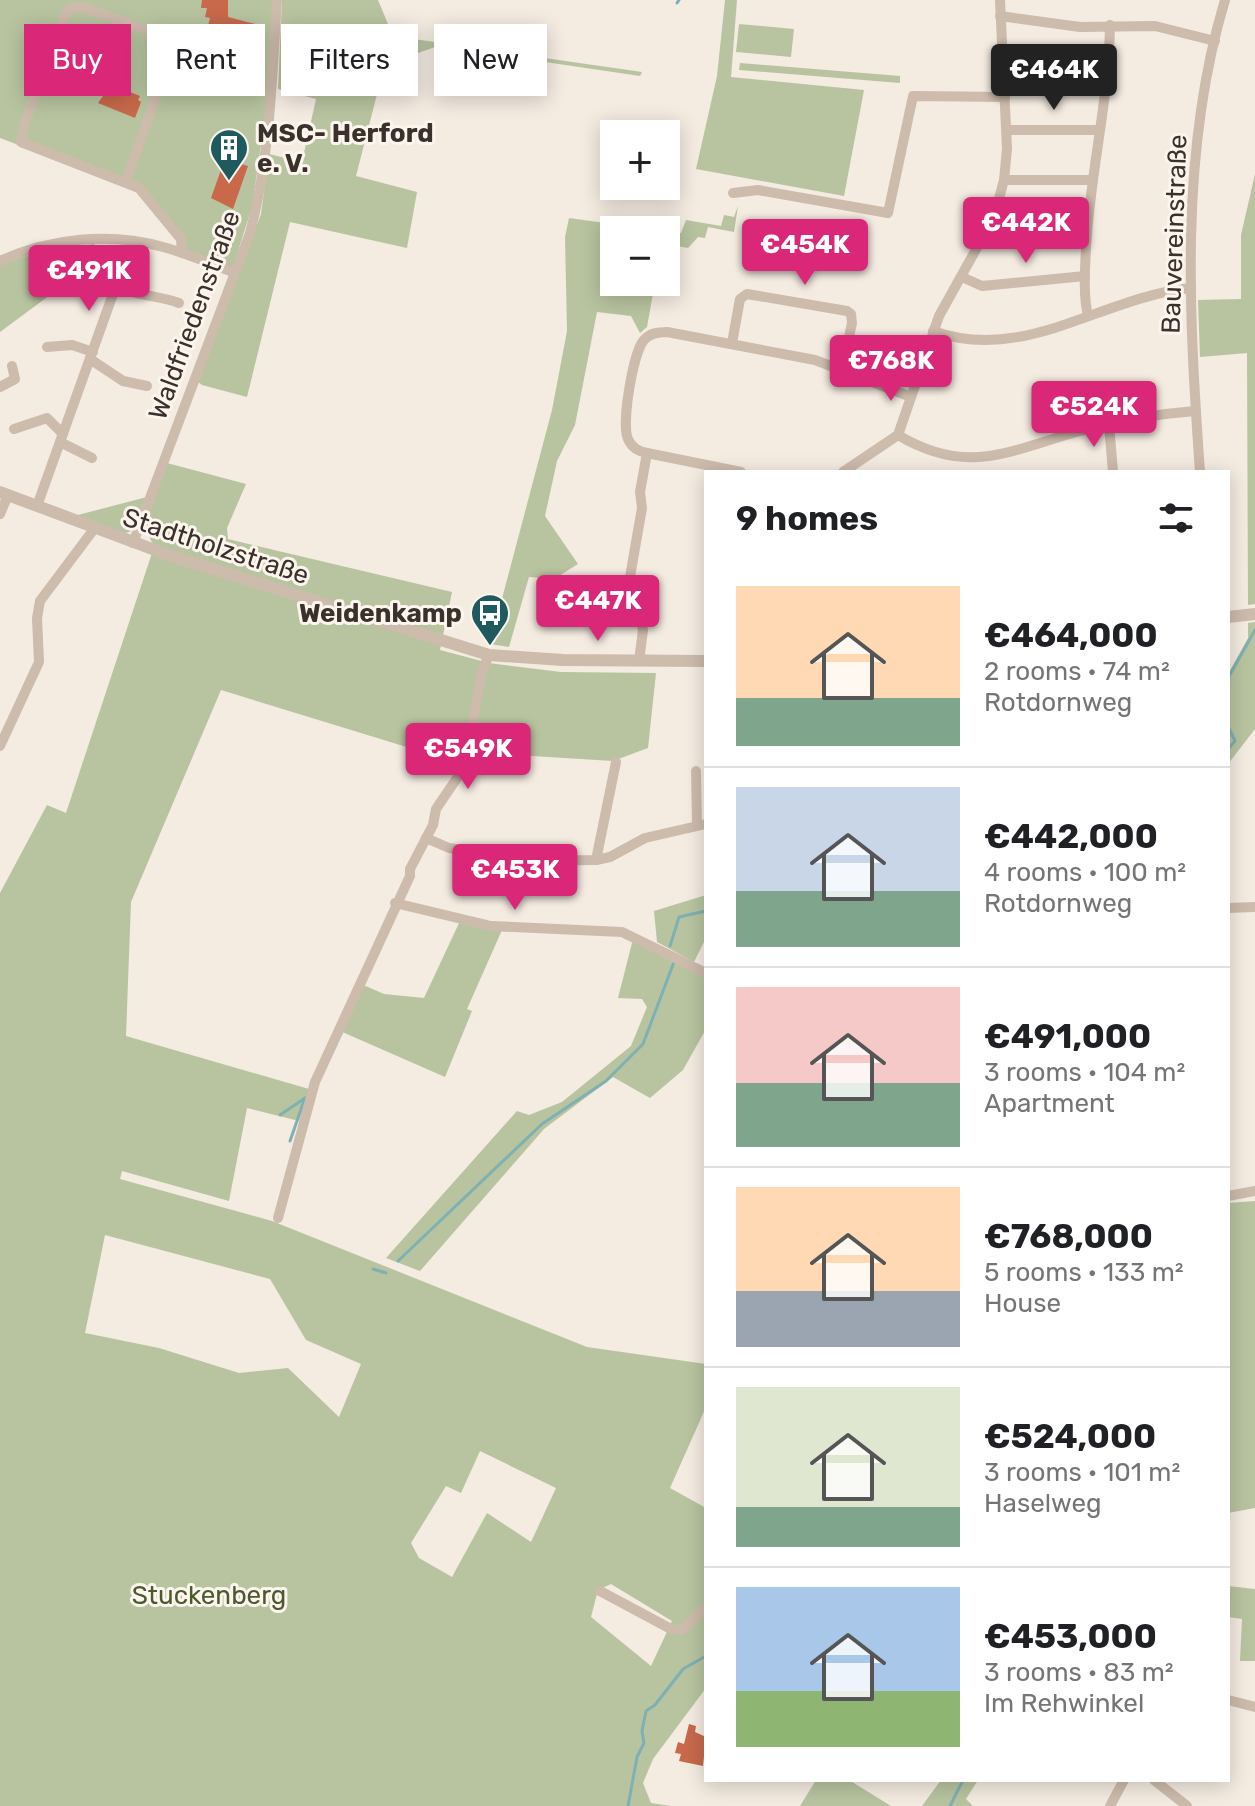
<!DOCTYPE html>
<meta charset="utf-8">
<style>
:root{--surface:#fff;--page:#f6f6f6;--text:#202124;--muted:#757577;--line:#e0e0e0;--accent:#db2777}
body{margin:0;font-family:Rubik,sans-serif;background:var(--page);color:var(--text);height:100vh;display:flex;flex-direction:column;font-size:30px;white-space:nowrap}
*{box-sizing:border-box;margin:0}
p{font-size:26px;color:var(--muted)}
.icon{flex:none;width:44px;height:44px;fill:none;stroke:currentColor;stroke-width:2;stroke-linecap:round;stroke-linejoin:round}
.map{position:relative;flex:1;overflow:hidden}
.details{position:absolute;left:704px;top:470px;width:526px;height:1312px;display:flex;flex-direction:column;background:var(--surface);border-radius:0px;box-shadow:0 4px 20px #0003}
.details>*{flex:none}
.hud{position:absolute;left:24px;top:24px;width:560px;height:72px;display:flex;gap:16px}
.controls{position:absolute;left:600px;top:120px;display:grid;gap:16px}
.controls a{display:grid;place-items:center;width:80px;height:80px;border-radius:0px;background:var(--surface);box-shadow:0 4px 20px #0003;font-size:40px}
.price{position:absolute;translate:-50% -68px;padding:0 18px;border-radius:8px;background:var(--accent);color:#fff;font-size:26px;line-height:52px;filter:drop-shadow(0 2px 4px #0008)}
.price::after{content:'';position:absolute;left:50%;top:48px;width:24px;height:18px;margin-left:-12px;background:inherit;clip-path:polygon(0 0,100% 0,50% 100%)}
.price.selected{background:#222;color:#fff}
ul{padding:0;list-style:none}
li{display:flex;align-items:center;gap:24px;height:200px;padding:0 32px}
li+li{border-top:2px solid var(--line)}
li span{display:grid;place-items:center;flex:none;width:224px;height:160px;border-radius:0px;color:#555}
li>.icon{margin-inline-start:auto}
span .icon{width:96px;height:96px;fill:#fffc;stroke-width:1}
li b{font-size:34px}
h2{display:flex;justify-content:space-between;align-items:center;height:96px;padding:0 32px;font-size:34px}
.tag{padding:0 28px;border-radius:0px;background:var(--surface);box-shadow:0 4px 20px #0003;font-size:28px;line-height:72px}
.tag.selected{background:var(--accent);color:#fff}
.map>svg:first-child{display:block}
.green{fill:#b8c4a0;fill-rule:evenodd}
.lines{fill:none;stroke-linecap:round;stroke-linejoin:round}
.stream{stroke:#7fb0b2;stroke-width:3}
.building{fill:#c8694b}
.minor{stroke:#cdbbac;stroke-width:10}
.tertiary{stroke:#cdbbac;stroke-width:12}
.labels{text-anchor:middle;stroke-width:6;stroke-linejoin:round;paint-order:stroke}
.poi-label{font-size:26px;font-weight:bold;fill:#3b302b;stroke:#fbf5ee;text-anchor:start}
.street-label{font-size:26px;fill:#3b302b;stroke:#fbf5ee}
.park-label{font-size:26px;fill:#4a5a2e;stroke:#fbf5ee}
</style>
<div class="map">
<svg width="1255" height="1806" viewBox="0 0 1255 1806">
<rect width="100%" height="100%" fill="#f4ebe1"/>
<g class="green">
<polygon points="0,0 273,0 266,110 252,207 232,270 188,252 136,189 0,138"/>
<polygon points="282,0 378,0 393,36 642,72 640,76 438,46 395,61 383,71 356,176 417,192 407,248 290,222 247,397 202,385 197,381 261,214 269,154 302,162 316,99 278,89"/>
<polygon points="725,0 737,0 731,77 864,90 844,196 696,169 717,76"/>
<polygon points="739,24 794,29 791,57 736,52"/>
<polygon points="740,63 900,76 900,83 739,70"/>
<polygon points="1255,174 1255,604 1248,605 1247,353 1200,357 1198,300 1241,299 1241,235"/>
<polygon points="738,206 734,232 708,227 705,238 698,237 688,248 666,244 666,232 681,233 686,220 721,226 724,215 734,217"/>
<polygon points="569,218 656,230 614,230 614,282 655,282 647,327 640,333 631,316 597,312 575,425 557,461 545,516 578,564 554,579 529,577 509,647 490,644 552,410 567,331 565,237"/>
<path d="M95 244 50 295 0 332V265C31 253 62 247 95 244Z"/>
<path d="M167 463 246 484 227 528 228 539 452 592 440 650 489 663 561 672 656 673 648 748 613 761 470 752 449 760 221 690 131 902 126 1036 309 1089 299 1121 247 1108 229 1201 122 1171 120 1179 272 1221 587 1347 706 1364V1407L670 1488 706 1508V1688L653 1759 643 1783 651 1803 671 1806H0V893L47 805 66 813 151 556 153 544 144 528ZM105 1235 270 1279 306 1340 361 1364 339 1417 288 1368 239 1373 159 1348 85 1333ZM480 1451 556 1488 531 1542 487 1513 452 1577 419 1558 411 1543 446 1486 461 1493ZM611 1584 672 1621 651 1666 591 1617 598 1590Z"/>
<path d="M147 497C143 506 140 520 134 528 123 543 88 521 74 516Z"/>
<polygon points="1255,622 1255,729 1228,764 1228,674 1248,638 1248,623"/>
<polygon points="706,895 706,938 694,962 657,942 654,911"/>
<polygon points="460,921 502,930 467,1009 472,1011 445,1077 340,1031 361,984 384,994 424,998"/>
<polygon points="633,939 706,977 706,1029 683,1070 650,1098 613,1077 544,1129 420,1271 386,1258 517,1111 529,1115 562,1102 631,1046 647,1007 642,999 618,998"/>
<polygon points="1255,1201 1255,1508 1228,1513 1228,1203"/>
<polygon points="1228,1586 1255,1589 1255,1661 1240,1661 1242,1619 1228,1617"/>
<polygon points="816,1780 849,1780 891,1806 800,1806"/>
<polygon points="941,1780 978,1780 966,1799 973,1806 922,1806"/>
</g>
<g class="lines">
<g class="stream">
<polyline points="677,3 679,0"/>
<polyline points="1228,678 1255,630"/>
<polyline points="1228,726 1235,741 1228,749"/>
<polyline points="670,946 679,917 706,911"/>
<polyline points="280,1115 305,1098"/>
<polyline points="290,1141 305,1098"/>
<polyline points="398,1261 542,1124 606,1081 643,1044 674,962"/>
<polyline points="373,1269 386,1273"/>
<polyline points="628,1806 637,1757 644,1743 642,1731 646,1711 655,1705 683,1669 706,1656"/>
<polyline points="950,1806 963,1780"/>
</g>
</g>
<g class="building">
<polygon points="202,0 228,0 228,17 259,25 242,89 195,77 210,18 205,17 207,8 201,8"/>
<polygon points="80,38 90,42 74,85 58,79 73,39 79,41"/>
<polygon points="109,68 120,72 115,86 140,96 138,100 141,102 135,118 98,103 107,90 103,85"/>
<polygon points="232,139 248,145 241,164 248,166 233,209 211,198"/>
<polygon points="689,1724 696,1726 695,1732 706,1737 703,1766 679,1761 681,1754 675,1753 678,1742 684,1744"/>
</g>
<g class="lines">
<g class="minor">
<polyline points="1000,16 1080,27 1155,26 1215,41"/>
<polyline points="1004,80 1107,77"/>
<polyline points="1007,130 1098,130"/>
<polyline points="1004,180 1092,180"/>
<polyline points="126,181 176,41 83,7 70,8 64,17 24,125 21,142 139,188 181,239 182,253"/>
<polyline points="733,193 758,190 888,213 913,96 1005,97"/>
<polyline points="990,229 1087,229"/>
<path d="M0 261C50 238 110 232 163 247 187 253 210 264 233 272"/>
<polyline points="962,277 982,286 1085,276"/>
<path d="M117 284C136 297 158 295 179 303"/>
<path d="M1088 316C1083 294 1085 270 1086 248 1090 173 1109 100 1110 25"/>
<path d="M933 331C1025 364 1101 297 1191 288"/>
<polyline points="732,343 740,299 747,294 847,311 851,314 852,323 842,369"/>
<polyline points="47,347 72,345 93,352"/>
<polyline points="90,359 123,381 147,386"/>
<polyline points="0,387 15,379 12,366"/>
<polyline points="1109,424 1113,472"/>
<polyline points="14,429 47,418 63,434"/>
<path d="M898 435C968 477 1010 450 1080 431 1118 421 1156 414 1195 411"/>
<polyline points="60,442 92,458"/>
<path d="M741 472 647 453C638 451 632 448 628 439 621 425 633 352 644 340 650 333 658 332 667 332L815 360 911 397"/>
<polyline points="843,472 898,435 939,316 994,217 1004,180 1007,149 1000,0"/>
<path d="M1200 472C1189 316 1179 152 1225 0"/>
<polyline points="37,506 132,241"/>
<polyline points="0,514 8,495"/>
<path d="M133 543 250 233C270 157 272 78 277 0"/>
<polyline points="639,661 643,630 639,615 627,594 642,508 640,492 647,453"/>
<polyline points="0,746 39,662 37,618 40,601 94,529"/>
<polyline points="696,771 697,825"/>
<polyline points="426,838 449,848 505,856 511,861 596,860 610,857 645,838 706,824"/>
<polyline points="596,860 616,762"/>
<polyline points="395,903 491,926 622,932 706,973"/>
<polyline points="1228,908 1255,907"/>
<polyline points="1228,1196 1255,1191"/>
<polyline points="278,1218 315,1082 410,876 410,869 433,825 436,809 457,778 471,733 482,671 489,655"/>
<polyline points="600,1591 671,1629 682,1630 706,1607"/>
<polyline points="1228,1700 1255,1707"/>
<polyline points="1154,1780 1187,1806"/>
<polyline points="1110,1806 1124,1780"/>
</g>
<g class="tertiary">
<polyline points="0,492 171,556 489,655 563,660 706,661"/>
<polyline points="1228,617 1255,614"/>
</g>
</g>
<defs>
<g id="building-pin" transform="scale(2)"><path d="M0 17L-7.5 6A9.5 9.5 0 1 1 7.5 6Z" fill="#1f5a5e" stroke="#fbf5ee"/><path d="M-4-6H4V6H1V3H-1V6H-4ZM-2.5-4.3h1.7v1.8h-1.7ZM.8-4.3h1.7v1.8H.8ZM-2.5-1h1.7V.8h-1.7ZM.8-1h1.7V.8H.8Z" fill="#fff"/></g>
<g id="bus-pin" transform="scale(2)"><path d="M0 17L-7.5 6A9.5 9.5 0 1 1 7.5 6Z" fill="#1f5a5e" stroke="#fbf5ee"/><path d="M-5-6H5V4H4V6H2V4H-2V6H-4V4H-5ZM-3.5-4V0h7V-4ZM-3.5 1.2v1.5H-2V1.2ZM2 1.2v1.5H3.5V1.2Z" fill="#fff"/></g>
</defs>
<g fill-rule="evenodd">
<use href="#building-pin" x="229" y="148"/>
<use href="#bus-pin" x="490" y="613"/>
</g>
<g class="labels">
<g class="poi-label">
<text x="257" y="142">MSC- Herford<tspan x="257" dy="30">e. V.</tspan></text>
<text x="462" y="622" text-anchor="end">Weidenkamp</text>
</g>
<g class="street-label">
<text transform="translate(1174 234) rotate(-88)" y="9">Bauvereinstraße</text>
<text transform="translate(194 315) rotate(-70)" y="9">Waldfriedenstraße</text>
<text transform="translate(216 546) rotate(18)" y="9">Stadtholzstraße</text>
</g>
<g class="park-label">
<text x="209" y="1604">Stuckenberg</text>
</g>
</g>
</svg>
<div class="controls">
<a>+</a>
<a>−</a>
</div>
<b class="price selected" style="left:1054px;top:112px">€464K</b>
<b class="price" style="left:1026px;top:265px">€442K</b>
<b class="price" style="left:805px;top:287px">€454K</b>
<b class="price" style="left:89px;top:313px">€491K</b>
<b class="price" style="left:891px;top:403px">€768K</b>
<b class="price" style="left:1094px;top:449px">€524K</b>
<b class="price" style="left:598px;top:643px">€447K</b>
<b class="price" style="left:468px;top:791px">€549K</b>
<b class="price" style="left:515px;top:912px">€453K</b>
<div class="hud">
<a class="tag selected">Buy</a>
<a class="tag">Rent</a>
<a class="tag">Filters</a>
<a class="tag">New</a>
</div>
<section class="details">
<h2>9 homes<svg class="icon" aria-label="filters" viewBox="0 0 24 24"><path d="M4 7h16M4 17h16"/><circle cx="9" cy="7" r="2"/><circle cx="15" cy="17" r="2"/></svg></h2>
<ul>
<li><span style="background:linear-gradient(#ffd9b3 70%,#7fa58c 0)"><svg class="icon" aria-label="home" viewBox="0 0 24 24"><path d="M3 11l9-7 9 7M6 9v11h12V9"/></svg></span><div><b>€464,000</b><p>2 rooms · 74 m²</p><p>Rotdornweg</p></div></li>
<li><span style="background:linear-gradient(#c9d6e8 65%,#7fa58c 0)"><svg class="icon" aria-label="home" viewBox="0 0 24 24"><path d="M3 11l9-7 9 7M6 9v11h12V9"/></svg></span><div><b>€442,000</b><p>4 rooms · 100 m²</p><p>Rotdornweg</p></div></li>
<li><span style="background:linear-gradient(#f6c9c9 60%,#7fa58c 0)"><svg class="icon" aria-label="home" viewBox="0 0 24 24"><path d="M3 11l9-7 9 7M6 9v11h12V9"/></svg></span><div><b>€491,000</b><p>3 rooms · 104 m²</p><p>Apartment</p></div></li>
<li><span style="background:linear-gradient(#ffd9b3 65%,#9aa5b1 0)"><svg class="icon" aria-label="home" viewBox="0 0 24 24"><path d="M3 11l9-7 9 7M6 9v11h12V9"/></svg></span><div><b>€768,000</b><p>5 rooms · 133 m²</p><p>House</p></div></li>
<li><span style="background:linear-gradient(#dfe7d0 75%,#7fa58c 0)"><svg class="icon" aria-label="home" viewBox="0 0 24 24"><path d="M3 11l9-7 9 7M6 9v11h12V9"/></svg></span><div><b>€524,000</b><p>3 rooms · 101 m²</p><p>Haselweg</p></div></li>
<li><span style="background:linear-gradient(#a9c7e8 65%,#8fb573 0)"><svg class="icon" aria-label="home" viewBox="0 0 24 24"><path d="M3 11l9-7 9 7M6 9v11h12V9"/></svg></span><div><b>€453,000</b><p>3 rooms · 83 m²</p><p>Im Rehwinkel</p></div></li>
</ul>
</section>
</div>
